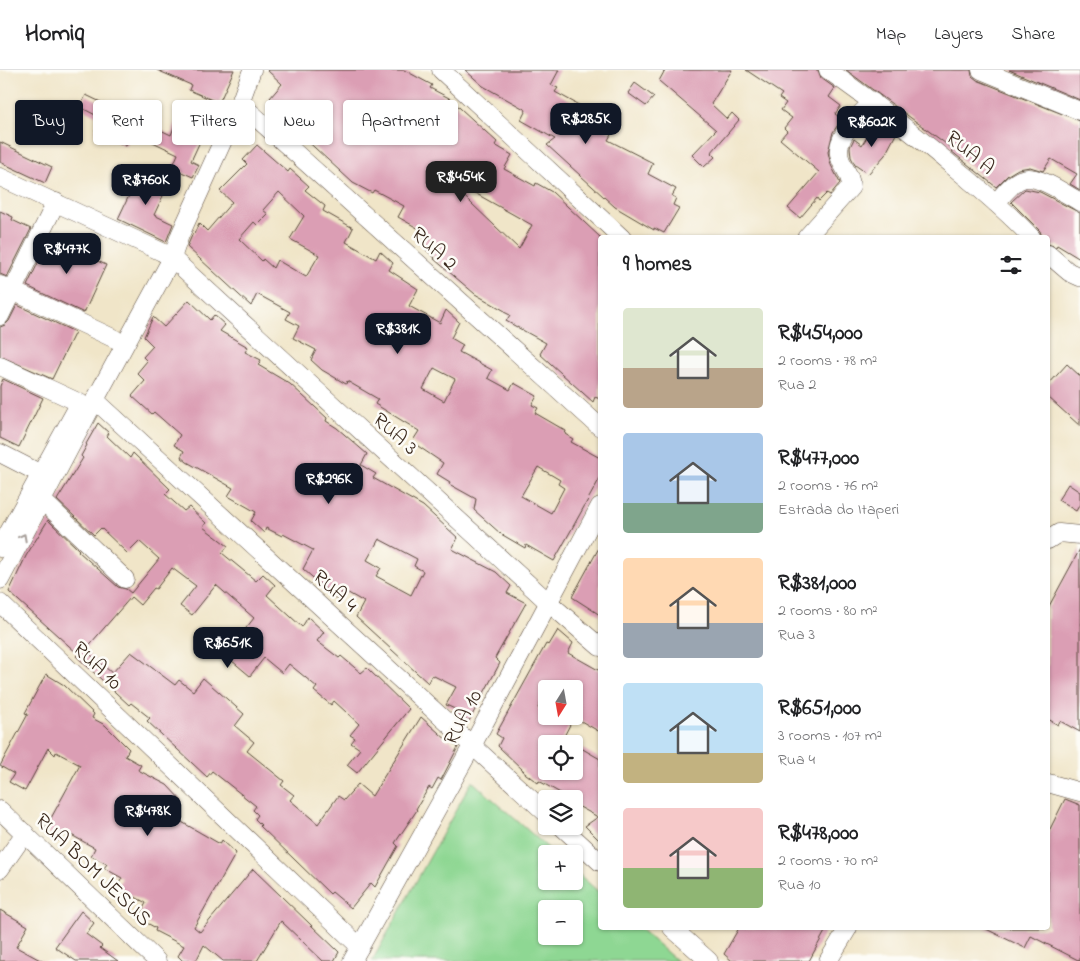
<!DOCTYPE html>
<meta charset="utf-8">
<style>
:root{--surface:#fff;--page:#f2f2f2;--text:#202124;--muted:#757577;--line:#e0e0e0;--accent:#111827}
body{margin:0;font-family:"Indie Flower",sans-serif;background:var(--page);color:var(--text);height:100vh;display:flex;flex-direction:column;font-size:19px;white-space:nowrap}
*{box-sizing:border-box;margin:0}
p{font-size:16px;color:var(--muted)}
.icon{flex:none;width:28px;height:28px;fill:none;stroke:currentColor;stroke-width:2;stroke-linecap:round;stroke-linejoin:round}
.map{position:relative;flex:1;overflow:hidden}
.sheet{position:absolute;left:598px;top:165px;width:452px;height:695px;display:flex;flex-direction:column;background:var(--surface);border-radius:5px;box-shadow:0 1px 4px #0004}
.sheet>*{flex:none}
.guide{position:absolute;left:15px;top:30px;width:475px;height:45px;display:flex;gap:10px}
.needle{width:32px;rotate:191deg}
.controls{position:absolute;left:538px;top:610px;display:grid;gap:10px}
.controls a{display:grid;place-items:center;width:45px;height:45px;border-radius:5px;background:var(--surface);box-shadow:0 1px 4px #0004;font-size:25px}
.price{position:absolute;translate:-50% -42px;padding:0 11px;border-radius:10px;background:var(--accent);color:#fff;font-size:16px;line-height:32px;filter:drop-shadow(0 1px 2px #0008)}
.price::after{content:'';position:absolute;left:50%;top:30px;width:15px;height:11px;margin-left:-8px;background:inherit;clip-path:polygon(0 0,100% 0,50% 100%)}
.price.on{background:#222;color:#fff}
ul{padding:0;list-style:none}
li{display:flex;align-items:center;gap:15px;height:125px;padding:0 25px}
li span{display:grid;place-items:center;flex:none;width:140px;height:100px;border-radius:5px;color:#555}
li>.icon{margin-inline-start:auto}
span .icon{width:60px;height:60px;fill:#fffc;stroke-width:1}
li b{font-size:21px}
h2{display:flex;justify-content:space-between;align-items:center;height:60px;padding:0 25px;font-size:21px}
.chip{padding:0 18px;border-radius:5px;background:var(--surface);box-shadow:0 1px 4px #0004;font-size:18px;line-height:45px}
.chip.on{background:var(--accent);color:#fff}
header{display:flex;align-items:center;gap:30px;box-sizing:border-box;height:70px;padding:0 25px;background:var(--surface);border-bottom:1px solid var(--line)}
header strong{font-size:24px}
nav{display:flex;gap:28px;margin-inline-start:auto;font-size:18px}
.map>svg:first-child{display:block}
.green{fill:#8ed793;stroke:#648058;fill-rule:evenodd}
.building{fill:#db9eb4;fill-rule:evenodd}
.lines{fill:none;stroke-linecap:round;stroke-linejoin:round}
.minor-casing{stroke:#564638;stroke-width:19}
.minor{stroke:#fff;stroke-width:18}
.oneway{stroke:#a79f9a}
.labels{text-anchor:middle;stroke-width:5;stroke-linejoin:round;paint-order:stroke}
.street-label{font-size:21px;fill:#3b2a1e;stroke:#fdfcf7}
</style>
<header>
<strong>Homiq</strong>
<nav><a>Map</a><a>Layers</a><a>Share</a></nav>
</header>
<div class="map">
<svg width="1080" height="891" viewBox="0 0 1080 891">
<rect width="100%" height="100%" fill="#fdfcf7"/>
<filter id="ink" filterUnits="userSpaceOnUse"><feTurbulence type="fractalNoise" baseFrequency=".02" numOctaves="2"/><feDisplacementMap in="SourceGraphic" scale="10" xChannelSelector="R" yChannelSelector="G"/><feConvolveMatrix kernelMatrix="1 2 1 2 8 2 1 2 1" color-interpolation-filters="sRGB"/></filter>
<filter id="wash" filterUnits="userSpaceOnUse"><feTurbulence type="fractalNoise" baseFrequency=".0096" numOctaves="4" result="noise"/><feDisplacementMap in="SourceGraphic" scale="20" xChannelSelector="R" yChannelSelector="G"/><feGaussianBlur stdDeviation="1.12" result="paint"/><feColorMatrix in="noise" values="0 0 0 0 0 0 0 0 0 0 0 0 0 0 0 0 0 1.4 0 .05"/><feComposite in="paint" operator="in"/></filter>
<g filter="url(#wash)">
<rect width="100%" height="100%" fill="#f0e5c8"/>
<path class="green" d="M472 711 555 784H546V811H574V800L600 823V858H639L677 891H372ZM546 839H574V866H546Z"/>
<g id="blocks">
<g class="building">
<polygon points="157,0 234,0 219,33 189,20 191,15"/>
<path d="M267 0H404L432 15 430 18 449 28 497 72 495 75 512 85 504 99 535 116 536 113 552 122 600 167V329L595 327 593 332 540 284 546 273 506 251 510 245 504 242 505 241 475 224 434 189 435 188 422 176 428 164 398 147 404 136 374 120 372 123 353 113 302 66 306 61 270 28 282 14ZM448 108 532 155 519 179 447 110Z"/>
<polygon points="465,0 559,0 551,15 558,18 555,22 586,39 584,42 609,54 606,60 612,63 608,70 653,93 648,104 676,119 672,126 676,128 673,135 679,138 664,163 654,158 654,160 615,137 547,75 555,69 521,50 526,40 483,16"/>
<polygon points="665,0 732,0 711,34 727,49 732,43 739,50 711,83 715,87 704,97 692,85 716,60 659,11"/>
<polygon points="746,0 818,0 821,8 835,18 829,27 841,36 835,44 842,49 833,62 828,82 831,95 840,113 830,125 827,123 819,131 817,128 800,148 788,138 819,102 780,69 787,61 784,58 792,48 781,40 786,33 779,28 782,24"/>
<polygon points="846,0 971,0 972,6 977,10 1080,51 1080,120 1070,114 1077,104 1051,89 1043,101 1030,97 1018,99 1008,105 996,117 951,81 953,79"/>
<polygon points="1009,0 1080,0 1080,30"/>
<polygon points="635,13 654,27 646,36 628,23"/>
<polygon points="86,25 113,38 107,51 80,37"/>
<polygon points="100,50 131,64 126,76 95,61"/>
<polygon points="878,50 896,64 885,85 868,104 855,95 851,87 850,77 854,69 862,75"/>
<polygon points="142,51 171,65 176,52 203,65 191,91 199,95 193,107 172,98 178,84 136,64"/>
<polygon points="0,72 52,97 45,113 0,92"/>
<path d="M257 75 288 102 290 99 309 116 305 120 325 136 323 141 353 158 346 172 376 189 380 181 393 193 389 200 418 219 409 236 440 253 446 240 459 252 451 268 463 275 459 282 492 300 488 308 510 320 514 313 537 326 532 335 538 338 535 343 566 361 565 364 573 369 571 372 600 388V408L554 491 526 475 525 478 501 464 474 440 476 429 449 414 450 412 437 404 443 393 412 372 419 361 375 334 378 329 347 311 346 314 322 300 311 290 316 280 293 268 299 256 286 249 290 242 257 224 251 236 187 177 193 163 194 164 199 153 207 161 232 132 220 121 247 94 243 90ZM279 122 304 146 290 169 319 185 306 207 277 190 273 198 263 189 262 191 239 169 254 152 257 155 268 144 263 140ZM434 298 455 309 444 331 423 319ZM538 397 560 410 558 414 564 418 551 443 521 426Z"/>
<polygon points="134,99 167,117 154,145 173,154 166,172 118,149 133,117 127,115"/>
<polygon points="1025,119 1040,122 1080,143 1080,189 1057,175 1056,177 1048,174 1048,168 1042,167 1040,161 1011,132"/>
<polygon points="0,141 13,147 12,150 31,159 7,207 0,204"/>
<polygon points="50,168 67,176 69,173 89,183 87,186 106,195 84,243 27,216"/>
<path d="M189 230 210 250 214 245 225 255 220 261 248 277 245 282 261 290 258 295 290 314 327 348 326 351 337 358 367 384 361 395 376 404 373 408 423 436 458 468 452 479 496 502 511 516 507 523 526 533 495 588 500 593 469 651 455 644 457 640 446 635 456 617 432 605 428 613 356 547 364 532 343 520 338 530 303 499 313 480 283 464 282 466 266 458 264 463 251 451 256 442 228 426 233 418 187 392 181 387 184 381 174 375 180 365 154 342 152 344 132 326 145 311 137 303 147 291 143 287 153 276 144 267 153 247 164 257ZM379 469 417 489 414 496 423 501 411 525 376 506 381 498 367 490Z"/>
<polygon points="17,235 75,262 52,309 0,286 0,257 5,255 9,251"/>
<polygon points="1067,294 1080,306 1080,356 1048,327 1048,315"/>
<polygon points="3,309 43,328 19,377 0,368 0,316"/>
<polygon points="98,353 109,363 107,366 130,388 133,383 170,419 165,424 184,441 189,437 206,453 203,457 228,476 222,483 256,511 263,504 275,515 267,525 302,557 308,547 324,562 317,571 339,588 341,586 361,603 367,598 409,639 357,703 347,695 360,679 351,673 355,668 350,665 359,654 334,631 331,635 314,621 317,617 289,594 282,603 264,588 250,606 225,585 254,548 216,515 192,545 180,536 196,516 172,498 156,519 154,518 140,535 131,527 85,580 112,603 131,582 175,615 179,610 193,621 203,608 244,644 235,656 254,672 247,681 284,711 281,715 294,725 290,730 318,754 338,726 344,730 358,714 372,726 421,647 448,671 449,669 458,677 441,710 438,708 432,719 429,717 416,739 417,740 395,773 398,776 375,817 371,813 351,838 332,822 330,824 260,756 261,755 255,749 258,745 253,740 256,736 212,701 207,707 147,651 150,648 131,633 129,635 76,586 78,584 9,522 26,486 48,450 79,480 78,481 118,517 126,519 131,523 159,489 139,471 127,483 101,458 94,465 57,430 83,388 81,386 87,375 86,374"/>
<polygon points="1068,414 1080,422 1080,434 1076,441 1058,430"/>
<polygon points="600,476 600,545 572,527"/>
<polygon points="1080,479 1080,662 1060,651 1058,655 1048,649 1048,538"/>
<path d="M558 560 573 573 568 583 600 601V662L574 647 560 674H546V701H574V674L600 689V771L585 756 598 747 574 734V729H571L539 711 538 713 522 701H524L498 676 502 668 496 664 546 574 549 575ZM546 619H574V646H546V643L538 638 546 623Z"/>
<polygon points="46,604 64,615 94,644 92,648 105,655 129,679 125,686 141,695 138,700 167,715 182,731 173,747 220,774 222,770 236,783 194,857 200,862 253,799 339,882 334,891 323,891 281,851 257,891 223,891 204,875 196,891 183,891 178,886 184,876 155,861 156,858 138,848 146,833 117,817 122,808 104,798 107,794 91,786 95,778 64,761 58,771 45,759 80,695 56,682 55,685 48,678 25,721 9,712 14,704 0,696 28,644 25,643"/>
<polygon points="1065,729 1080,735 1080,891 1031,866 1025,878 984,858 1048,858 1048,763"/>
<polygon points="0,840 28,856 16,877 42,891 0,891"/>
<polygon points="81,841 94,853 86,864 102,876 100,878 118,891 76,891 55,877"/>
<polygon points="739,858 827,858 809,891 732,891 724,884"/>
</g>
</g>
</g>
<g filter="url(#ink)">
<use href="#blocks" fill-opacity="0" stroke="#564638" stroke-width="1"/>
<g class="lines">
<g class="minor-casing">
<g id="minor">
<polyline points="441,0 622,168"/>
<path d="M828 0C876 34 922 70 967 108 989 127 1012 146 1032 168"/>
<polyline points="981,0 1080,41"/>
<polyline points="240,33 600,357"/>
<polyline points="0,107 162,182 172,188 548,532 600,577"/>
<path d="M996 133C1003 125 1011 113 1022 109 1037 103 1067 125 1080 132"/>
<path d="M806 168 851 117C851 106 845 100 841 91 831 69 859 45 873 32"/>
<polyline points="1048,184 1069,202 1080,207"/>
<polyline points="0,215 115,269"/>
<polyline points="0,246 56,132"/>
<polyline points="0,296 80,333"/>
<polyline points="95,330 546,743"/>
<polyline points="0,383 41,404"/>
<polyline points="42,430 125,509"/>
<polyline points="1048,470 1059,463 1080,465"/>
<polyline points="0,478 77,338"/>
<polyline points="0,510 95,330 172,188 180,165 240,33 252,0"/>
<polyline points="0,533 360,877"/>
<polyline points="1048,713 1080,722"/>
<polyline points="0,740 157,891"/>
<polyline points="561,756 600,792"/>
<polyline points="0,799 25,763"/>
<polyline points="672,858 709,891"/>
<polyline points="352,891 472,676 600,436"/>
<polyline points="828,891 848,858"/>
</g>
</g>
<use href="#minor" class="minor"/>
</g>
<defs><path id="oneway-chevron" d="M-2-3.5L2.5 0L-2 3.5" fill="none" stroke-width="1.6" stroke-linecap="round" stroke-linejoin="round" transform="scale(1.25)"/></defs>
<use class="oneway" href="#oneway-chevron" transform="translate(23 467) rotate(-62)"/>
</g>
<g class="labels">
<g class="street-label">
<text transform="translate(971 82) rotate(40)" y="7">RUA A</text>
<text transform="translate(435 178) rotate(42)" y="7">RUA 2</text>
<text transform="translate(396 363) rotate(42)" y="7">RUA 3</text>
<text transform="translate(336 520) rotate(42)" y="7">RUA 4</text>
<text transform="translate(98 595) rotate(44)" y="7">RUA 10</text>
<text transform="translate(462 647) rotate(-62)" y="7">RUA 10</text>
<text transform="translate(94 799) rotate(44)" y="7">RUA BOM JESUS</text>
</g>
</g>
</svg>
<div class="controls">
<a><svg class="needle" viewBox="-14 -14 28 28"><path d="M0-13l5 13h-10z" fill="#e53935"/><path d="M0 13l5-13h-10z" fill="#757577"/></svg></a>
<a><svg class="icon" aria-label="locate" viewBox="0 0 24 24"><circle cx="12" cy="12" r="6"/><path d="M12 2v4M12 18v4M2 12h4M18 12h4"/></svg></a>
<a><svg class="icon" aria-label="layers" viewBox="0 0 24 24"><path d="M12 4l9 5-9 5-9-5zM3 14l9 5 9-5"/></svg></a>
<a>+</a>
<a>−</a>
</div>
<b class="price" style="left:586px;top:75px">R$285K</b>
<b class="price" style="left:872px;top:78px">R$602K</b>
<b class="price on" style="left:461px;top:133px">R$454K</b>
<b class="price" style="left:146px;top:136px">R$760K</b>
<b class="price" style="left:67px;top:205px">R$477K</b>
<b class="price" style="left:398px;top:285px">R$381K</b>
<b class="price" style="left:329px;top:435px">R$296K</b>
<b class="price" style="left:228px;top:599px">R$651K</b>
<b class="price" style="left:148px;top:767px">R$478K</b>
<div class="guide">
<a class="chip on">Buy</a>
<a class="chip">Rent</a>
<a class="chip">Filters</a>
<a class="chip">New</a>
<a class="chip">Apartment</a>
</div>
<section class="sheet">
<h2>9 homes<svg class="icon" aria-label="filters" viewBox="0 0 24 24"><path d="M4 7h16M4 17h16"/><circle cx="9" cy="7" r="2"/><circle cx="15" cy="17" r="2"/></svg></h2>
<ul>
<li><span style="background:linear-gradient(#dfe7d0 60%,#b9a48a 0)"><svg class="icon" aria-label="home" viewBox="0 0 24 24"><path d="M3 11l9-7 9 7M6 9v11h12V9"/></svg></span><div><b>R$454,000</b><p>2 rooms · 78 m²</p><p>Rua 2</p></div></li>
<li><span style="background:linear-gradient(#a9c7e8 70%,#7fa58c 0)"><svg class="icon" aria-label="home" viewBox="0 0 24 24"><path d="M3 11l9-7 9 7M6 9v11h12V9"/></svg></span><div><b>R$477,000</b><p>2 rooms · 76 m²</p><p>Estrada do Itaperi</p></div></li>
<li><span style="background:linear-gradient(#ffd9b3 65%,#9aa5b1 0)"><svg class="icon" aria-label="home" viewBox="0 0 24 24"><path d="M3 11l9-7 9 7M6 9v11h12V9"/></svg></span><div><b>R$381,000</b><p>2 rooms · 80 m²</p><p>Rua 3</p></div></li>
<li><span style="background:linear-gradient(#bfe0f5 70%,#c2b280 0)"><svg class="icon" aria-label="home" viewBox="0 0 24 24"><path d="M3 11l9-7 9 7M6 9v11h12V9"/></svg></span><div><b>R$651,000</b><p>3 rooms · 107 m²</p><p>Rua 4</p></div></li>
<li><span style="background:linear-gradient(#f6c9c9 60%,#8fb573 0)"><svg class="icon" aria-label="home" viewBox="0 0 24 24"><path d="M3 11l9-7 9 7M6 9v11h12V9"/></svg></span><div><b>R$478,000</b><p>2 rooms · 70 m²</p><p>Rua 10</p></div></li>
</ul>
</section>
</div>
